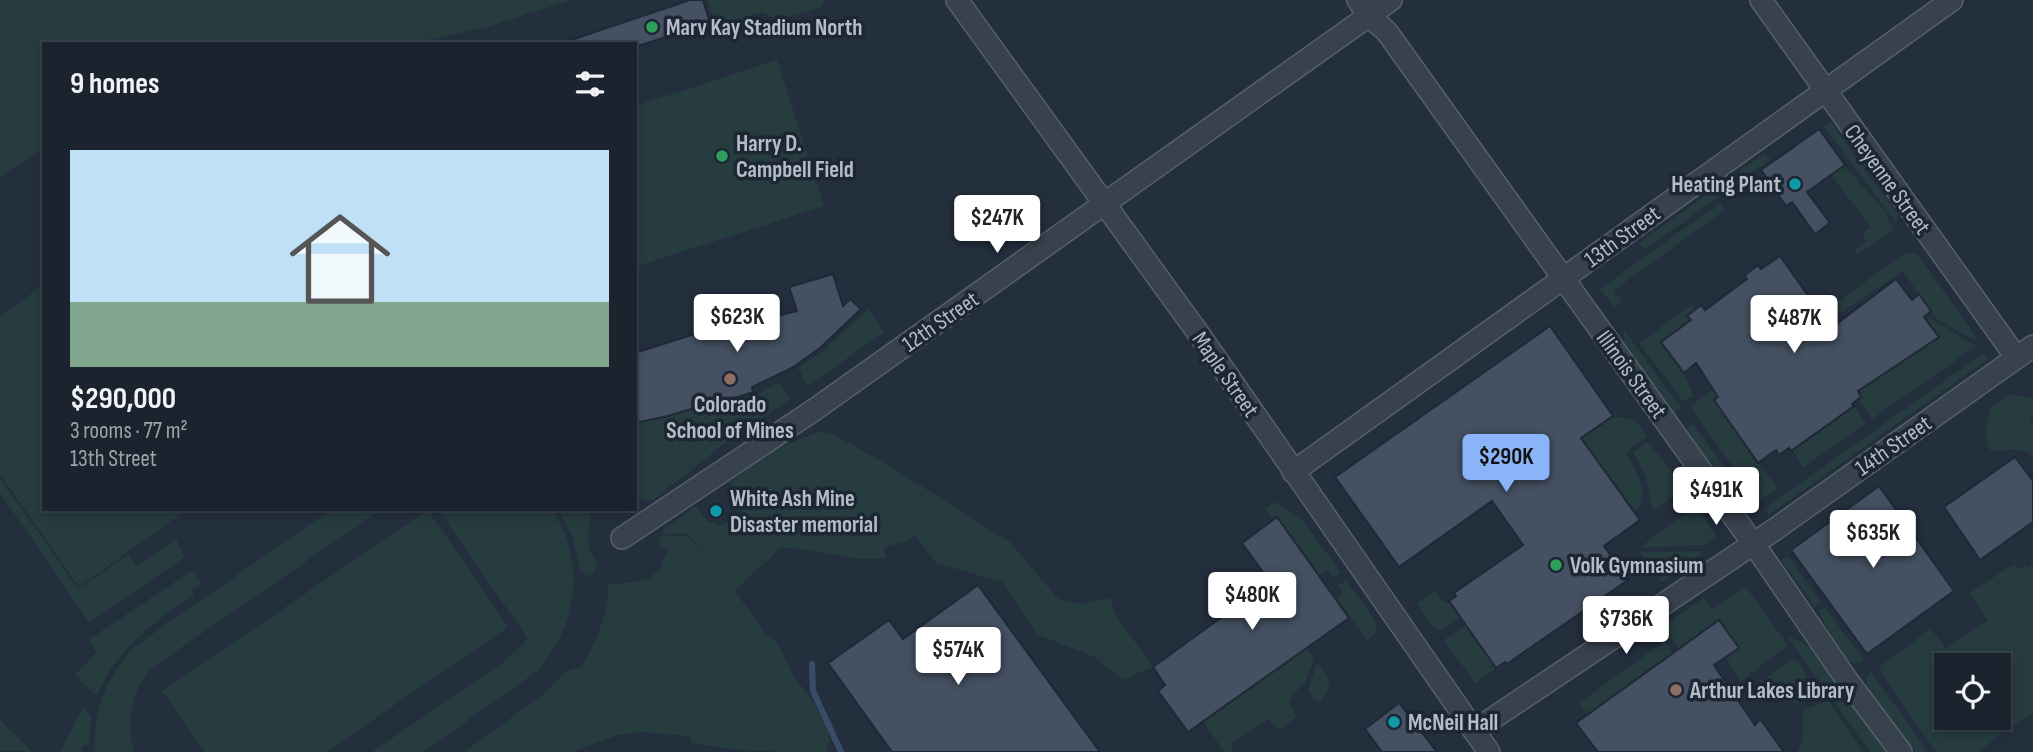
<!DOCTYPE html>
<meta charset="utf-8">
<style>
:root{--surface:#1b232e;--page:#282f3a;--text:#f1f3f6;--muted:#a0a4aa;--line:#39404a;--accent:#8ab4f8}
body{margin:0;font-family:"Sofia Sans Condensed",sans-serif;background:var(--page);color:var(--text);height:100vh;display:flex;flex-direction:column;font-size:26px;white-space:nowrap}
*{box-sizing:border-box;margin:0}
p{font-size:23px;color:var(--muted)}
.icon{flex:none;width:38px;height:38px;fill:none;stroke:currentColor;stroke-width:2;stroke-linecap:round;stroke-linejoin:round}
.map{position:relative;flex:1;overflow:hidden}
.drawer{position:absolute;left:42px;top:42px;width:595px;height:469px;display:flex;flex-direction:column;background:var(--surface);border-radius:0px;box-shadow:0 4px 10px #0003,0 0 0 2px var(--line)}
.drawer>*{flex:none}
.controls{position:absolute;left:1934px;top:653px;display:grid;gap:14px}
.controls a{display:grid;place-items:center;width:77px;height:77px;border-radius:0px;background:var(--surface);box-shadow:0 4px 10px #0003,0 0 0 2px var(--line);font-size:35px}
.price{position:absolute;translate:-50% -60px;padding:0 16px;border-radius:7px;background:#fff;color:#222;font-size:23px;line-height:46px;filter:drop-shadow(0 2px 4px #0008)}
.price::after{content:'';position:absolute;left:50%;top:42px;width:21px;height:16px;margin-left:-10px;background:inherit;clip-path:polygon(0 0,100% 0,50% 100%)}
.price.active{background:var(--accent);color:#111}
ul{padding:0;list-style:none}
li{display:grid;align-content:center;gap:14px;height:371px;padding:0 28px}
li+li{border-top:2px solid var(--line)}
li span{display:grid;place-items:center;height:217px;border-radius:0px;color:#555}
li>.icon{margin-inline-start:auto}
span .icon{width:126px;height:126px;fill:#fffc;stroke-width:1}
li b{font-size:30px}
h2{display:flex;justify-content:space-between;align-items:center;height:84px;padding:0 28px;font-size:30px}
.map>svg:first-child{display:block}
.green{fill:#263c3f;fill-rule:evenodd}
.lines{fill:none;stroke-linecap:round;stroke-linejoin:round}
.stream{stroke:#394c67;stroke-width:6}
.building{fill:#455162;stroke:#1f2835;stroke-width:2}
.minor-casing{stroke:#565f6c;stroke-width:24}
.minor{stroke:#38414e;stroke-width:21}
.leisure-dot{fill:#2e9e5b;stroke:#1d2633;stroke-width:2.5}
.culture-dot{fill:#0f9aa8;stroke:#1d2633;stroke-width:2.5}
.education-dot{fill:#8d6e63;stroke:#1d2633;stroke-width:2.5}
.labels{text-anchor:middle;stroke-width:7;stroke-linejoin:round;paint-order:stroke}
.poi-label{font-size:23px;font-weight:bold;fill:#b4bcc9;stroke:#1d2633;text-anchor:start}
.street-label{font-size:23px;fill:#b4bcc9;stroke:#1d2633}
</style>
<div class="map">
<svg width="2033" height="752" viewBox="0 0 2033 752">
<rect width="100%" height="100%" fill="#242f3e"/>
<g class="green">
<polygon points="0,0 571,0 490,26 412,44 44,44 44,147 0,177"/>
<polygon points="707,0 825,0 822,7 777,20 762,12 716,27"/>
<polygon points="777,60 824,206 635,267 635,106"/>
<polygon points="1831,122 1897,214 1897,224 1824,126"/>
<polygon points="1765,153 1770,160 1644,250 1639,243"/>
<polygon points="1844,165 1884,210 1893,229 1858,255 1854,250 1867,241 1862,234 1871,227 1831,175"/>
<polygon points="1720,203 1725,210 1614,290 1622,302 1614,307 1600,289"/>
<polygon points="1917,253 1978,340 1977,341 1936,319 1903,271 1840,313 1834,304 1904,254"/>
<polygon points="44,285 44,509 188,509 79,587 0,474 0,316"/>
<polygon points="1692,305 1696,310 1688,316 1691,320 1662,342 1684,373 1693,396 1684,402 1639,343"/>
<polygon points="868,309 884,332 808,386 798,368 822,352"/>
<polygon points="1930,318 1976,346 1872,419 1858,399 1861,397 1858,392 1939,337 1926,320"/>
<polygon points="1624,330 1681,408 1674,413 1624,343"/>
<polygon points="1984,353 1988,359 1769,515 1765,508"/>
<polygon points="780,382 790,399 724,444 653,500 635,499 635,423 668,416 708,404 710,407 750,393 753,397"/>
<polygon points="1713,390 1718,397 1714,401 1777,488 1758,502 1690,406"/>
<path d="M2010 394 2033 398V416L2030 419 2033 424V457C2022 446 2005 450 1992 452 1983 439 1987 425 1989 410Z"/>
<polygon points="1854,406 1866,423 1804,467 1792,450"/>
<path d="M1613 416 1635 420 1647 436 1625 453C1637 471 1651 494 1635 513L1581 438Z"/>
<polygon points="1693,424 1752,507 1745,511 1686,430"/>
<path d="M820 431 833 434 888 465 1011 543 1058 599 1081 604 1110 598 1115 614 1153 667 1122 680 1095 657 1038 635 1002 582 936 563 915 535 905 542 884 547 886 557C851 564 815 547 780 548L735 591 766 634 777 642 794 677 813 701 826 725 830 741 826 752C787 752 726 752 692 742L690 736 642 732 617 735 573 752H464L540 697 565 673 572 669 580 668C591 653 605 620 607 601 608 596 607 590 608 585L646 580 663 568 661 565 669 549 658 546 661 536H688L705 554 688 534H662L664 529 696 506 706 520 719 526 736 520 746 503 729 482 774 450Z"/>
<path d="M1648 442 1683 486 1678 493 1655 510 1651 508C1651 487 1644 470 1633 452Z"/>
<polygon points="0,478 78,589 128,555 137,566 176,539 185,557 89,622 0,493"/>
<polygon points="1274,502 1299,516 1341,572 1333,578 1327,570 1319,576 1278,517 1273,520 1265,509"/>
<polygon points="1696,506 1717,536 1704,545 1639,548"/>
<path d="M332 509H382L153 667C131 692 125 719 134 752H95C93 710 106 678 134 647Z"/>
<path d="M438 509H552C586 564 579 625 536 672L423 752H372L504 662 528 639Z"/>
<path d="M558 509H587C595 522 586 530 588 544 589 552 594 558 598 565L590 577 581 571 572 536Z"/>
<polygon points="428,510 508,627 326,752 205,752 162,691"/>
<polygon points="1700,551 1702,554 1662,582 1640,552"/>
<polygon points="1788,556 1821,602 1815,607 1781,560"/>
<path d="M2014 564 2018 570 2026 564 2028 568 2033 565V712L1977 752H1936L1878 668 1931 629 1946 649 1988 620 1970 593ZM1946 665H1998V718H1946Z"/>
<path d="M193 570 202 583 192 590 194 595C154 621 115 650 97 696L75 675 97 652 88 640Z"/>
<polygon points="1346,580 1372,616 1377,627 1374,635 1367,640 1336,599 1343,593 1338,586"/>
<polygon points="1746,587 1788,645 1740,682 1726,657 1739,648 1679,649 1663,626 1704,597 1712,609"/>
<polygon points="1435,591 1445,603 1449,601 1460,617 1442,630 1435,629 1417,604"/>
<path d="M1825 607 1864 661 1855 664C1835 655 1830 628 1818 611Z"/>
<polygon points="1474,620 1496,668 1475,683 1444,640"/>
<polygon points="1791,637 1813,649 1836,683 1826,691 1789,639"/>
<polygon points="1665,641 1673,653 1587,715 1579,703"/>
<polygon points="1307,648 1314,658 1304,685 1293,693 1289,703 1297,717 1278,730 1268,719 1230,744 1234,752 1224,752 1203,721"/>
<polygon points="1791,660 1798,661 1806,673 1799,703 1765,699 1753,687"/>
<polygon points="1317,663 1330,680 1327,692 1320,701 1315,700 1308,690"/>
<polygon points="1871,672 1928,752 1915,752 1868,690 1866,678"/>
<polygon points="1841,689 1888,752 1870,752 1830,696"/>
<polygon points="1828,701 1864,752 1798,752 1803,737 1803,710"/>
<polygon points="83,708 91,716 89,745 82,745 82,752 60,752"/>
<path d="M0 719C11 733 20 736 31 752L0 750Z"/>
</g>
<g class="lines">
<polyline class="stream" points="812,664 813,691 841,752"/>
</g>
<g class="building">
<polygon points="690,0 703,0 710,23 635,47 635,44 568,44 568,41"/>
<polygon points="1819,129 1845,165 1807,192 1830,223 1815,234 1792,202 1786,206 1761,170"/>
<polygon points="1780,256 1831,328 1896,279 1912,300 1919,294 1931,311 1924,317 1939,337 1858,391 1861,397 1852,404 1854,406 1791,451 1789,448 1779,455 1776,450 1758,463 1714,400 1718,397 1696,363 1684,373 1661,342 1691,320 1687,316 1701,305 1705,310 1747,279 1744,276 1758,265 1761,269"/>
<polygon points="833,274 843,306 850,299 861,309 820,348 792,368 752,387 753,392 709,407 708,404 668,416 635,423 635,353 754,315 756,321 797,311 789,287"/>
<polygon points="1550,326 1613,416 1581,438 1640,520 1604,546 1628,580 1507,664 1505,662 1496,668 1449,601 1456,596 1454,593 1523,545 1492,501 1399,567 1335,477"/>
<polygon points="2015,457 2033,481 2033,522 1980,560 1944,507"/>
<polygon points="1879,486 1954,591 1867,654 1791,550"/>
<polygon points="1277,517 1349,618 1188,732 1158,691 1165,685 1153,667 1270,582 1242,543"/>
<polygon points="978,585 1100,752 892,752 828,663 889,620 903,639"/>
<polygon points="1719,620 1739,648 1714,665 1755,725 1760,719 1784,752 1598,752 1576,723"/>
<polygon points="1399,703 1437,752 1382,752 1365,729"/>
</g>
<g class="lines">
<g class="minor-casing">
<g id="minor">
<polyline points="957,0 1201,337 1489,752"/>
<polyline points="1358,0 1369,16 1387,32 1762,556 1847,680 1901,752"/>
<polyline points="1761,0 2016,357"/>
<polyline points="1293,472 1952,0"/>
<polyline points="622,538 814,410 1391,0"/>
<polyline points="1474,731 1774,530 2033,346"/>
</g>
</g>
<use href="#minor" class="minor"/>
</g>
<g class="leisure-dot">
<circle cx="652" cy="27" r="7"/>
<circle cx="722" cy="156" r="7"/>
<circle cx="1556" cy="565" r="7"/>
</g>
<g class="culture-dot">
<circle cx="1795" cy="184" r="7"/>
<circle cx="716" cy="511" r="7"/>
<circle cx="1394" cy="722" r="7"/>
</g>
<g class="education-dot">
<circle cx="730" cy="379" r="7"/>
<circle cx="1676" cy="690" r="7"/>
</g>
<g class="labels">
<g class="poi-label">
<text x="666" y="35">Marv Kay Stadium North</text>
<text x="736" y="151">Harry D.<tspan x="736" dy="26">Campbell Field</tspan></text>
<text x="1781" y="192" text-anchor="end">Heating Plant</text>
<text x="730" y="412" text-anchor="middle">Colorado<tspan x="730" dy="26">School of Mines</tspan></text>
<text x="730" y="506">White Ash Mine<tspan x="730" dy="26">Disaster memorial</tspan></text>
<text x="1570" y="573">Volk Gymnasium</text>
<text x="1690" y="698">Arthur Lakes Library</text>
<text x="1408" y="730">McNeil Hall</text>
</g>
<g class="street-label">
<text transform="translate(1888 179) rotate(54)" y="8">Cheyenne Street</text>
<text transform="translate(1622 236) rotate(-36)" y="8">13th Street</text>
<text transform="translate(940 321) rotate(-35)" y="8">12th Street</text>
<text transform="translate(1226 374) rotate(55)" y="8">Maple Street</text>
<text transform="translate(1632 374) rotate(54)" y="8">Illinois Street</text>
<text transform="translate(1893 445) rotate(-35)" y="8">14th Street</text>
</g>
</g>
</svg>
<div class="controls">
<a><svg class="icon" aria-label="locate" viewBox="0 0 24 24"><circle cx="12" cy="12" r="6"/><path d="M12 2v4M12 18v4M2 12h4M18 12h4"/></svg></a>
</div>
<b class="price" style="left:997px;top:255px">$247K</b>
<b class="price" style="left:737px;top:354px">$623K</b>
<b class="price" style="left:1794px;top:355px">$487K</b>
<b class="price active" style="left:1506px;top:494px">$290K</b>
<b class="price" style="left:1716px;top:527px">$491K</b>
<b class="price" style="left:1873px;top:570px">$635K</b>
<b class="price" style="left:1252px;top:632px">$480K</b>
<b class="price" style="left:1626px;top:656px">$736K</b>
<b class="price" style="left:958px;top:687px">$574K</b>
<section class="drawer">
<h2>9 homes<svg class="icon" aria-label="filters" viewBox="0 0 24 24"><path d="M4 7h16M4 17h16"/><circle cx="9" cy="7" r="2"/><circle cx="15" cy="17" r="2"/></svg></h2>
<ul>
<li><span style="background:linear-gradient(#bfe0f5 70%,#7fa58c 0)"><svg class="icon" aria-label="home" viewBox="0 0 24 24"><path d="M3 11l9-7 9 7M6 9v11h12V9"/></svg></span><div><b>$290,000</b><p>3 rooms · 77 m²</p><p>13th Street</p></div></li>
</ul>
</section>
</div>
